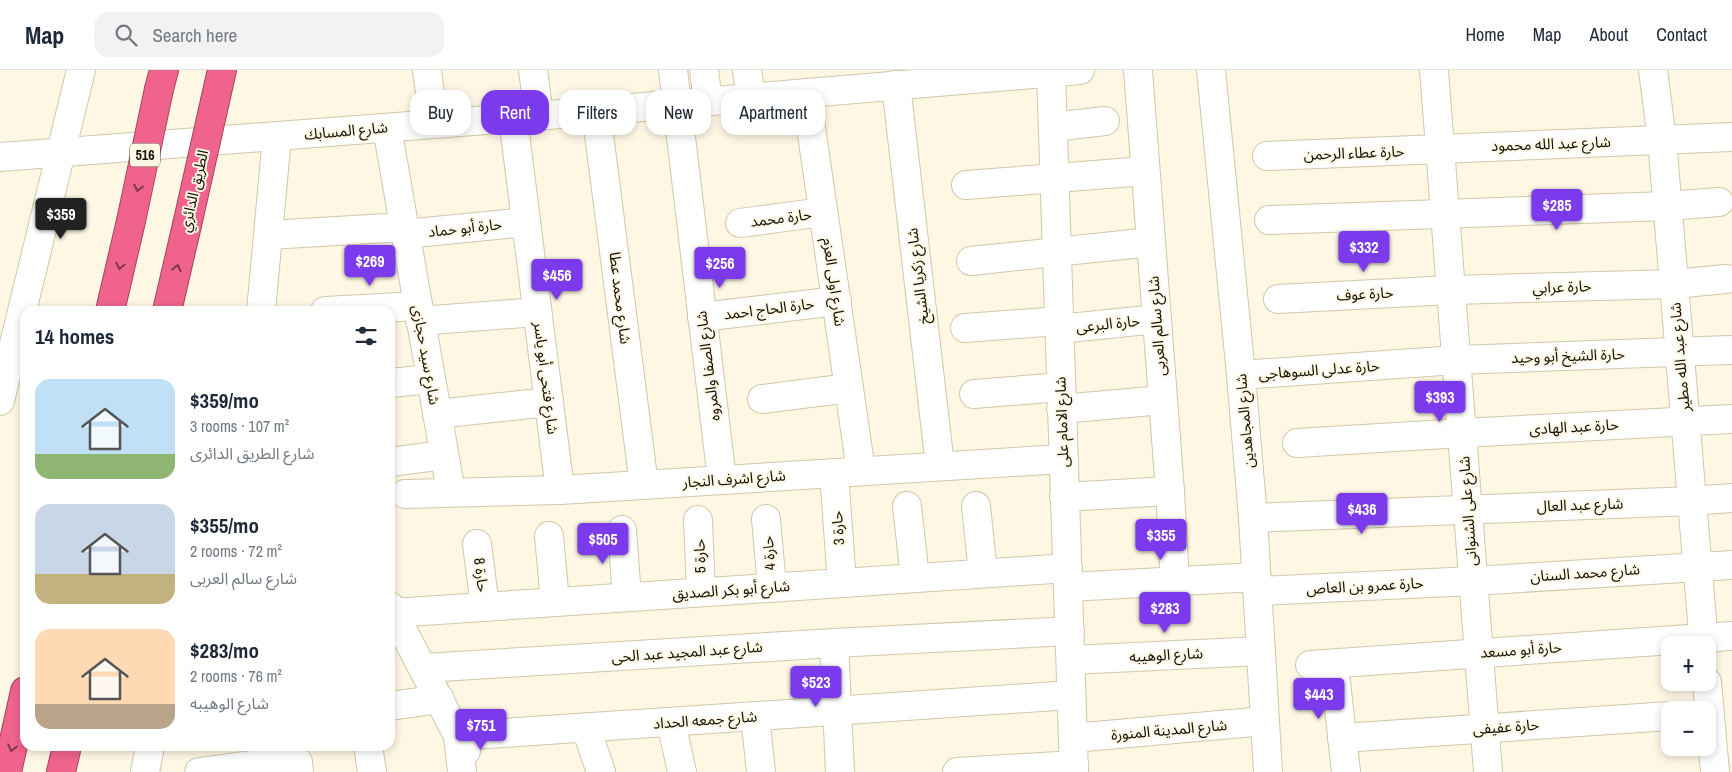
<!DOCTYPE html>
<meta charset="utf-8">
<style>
:root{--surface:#fff;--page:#f2f2f3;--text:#1f2937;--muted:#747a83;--line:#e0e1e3;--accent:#7c3aed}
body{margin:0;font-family:"Archivo Narrow","Noto Sans Arabic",sans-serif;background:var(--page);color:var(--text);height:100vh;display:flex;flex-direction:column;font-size:19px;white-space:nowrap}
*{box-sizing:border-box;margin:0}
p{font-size:16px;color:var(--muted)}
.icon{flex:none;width:28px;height:28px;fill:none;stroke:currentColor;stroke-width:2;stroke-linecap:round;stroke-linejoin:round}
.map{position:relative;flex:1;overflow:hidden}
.sheet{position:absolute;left:20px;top:236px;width:375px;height:445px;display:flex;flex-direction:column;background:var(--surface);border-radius:15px;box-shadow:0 2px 8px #0003}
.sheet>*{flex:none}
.guide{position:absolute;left:410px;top:20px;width:475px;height:45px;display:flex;gap:10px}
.buttons{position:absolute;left:1661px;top:566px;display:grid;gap:10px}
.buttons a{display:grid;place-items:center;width:55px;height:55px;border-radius:10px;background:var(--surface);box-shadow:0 2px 8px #0003;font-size:25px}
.price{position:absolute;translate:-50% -42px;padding:0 11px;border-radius:5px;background:var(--accent);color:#fff;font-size:16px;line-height:32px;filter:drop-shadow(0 1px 2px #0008)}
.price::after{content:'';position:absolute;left:50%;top:30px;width:15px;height:11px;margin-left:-8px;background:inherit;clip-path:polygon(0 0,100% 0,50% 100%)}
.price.selected{background:#222;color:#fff}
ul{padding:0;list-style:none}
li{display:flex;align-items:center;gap:15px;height:125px;padding:0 15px}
li span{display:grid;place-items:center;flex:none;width:140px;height:100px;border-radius:15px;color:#555}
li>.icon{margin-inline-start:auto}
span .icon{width:60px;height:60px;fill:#fffc;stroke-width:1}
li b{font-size:21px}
h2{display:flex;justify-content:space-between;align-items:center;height:60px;padding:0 15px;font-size:21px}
.chip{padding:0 18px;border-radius:15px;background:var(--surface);box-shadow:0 2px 8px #0003;font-size:18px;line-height:45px}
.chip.selected{background:var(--accent);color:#fff}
header{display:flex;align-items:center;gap:30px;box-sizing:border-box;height:70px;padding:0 25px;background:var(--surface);border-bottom:1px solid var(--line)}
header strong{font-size:24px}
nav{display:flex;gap:28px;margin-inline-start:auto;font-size:18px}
.search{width:350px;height:45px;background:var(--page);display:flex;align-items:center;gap:12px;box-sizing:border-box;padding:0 18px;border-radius:15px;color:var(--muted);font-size:19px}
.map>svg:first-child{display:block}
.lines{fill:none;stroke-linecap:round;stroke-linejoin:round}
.minor-casing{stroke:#d2c7a8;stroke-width:30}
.highway-casing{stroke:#a2465d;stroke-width:30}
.minor{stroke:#fff;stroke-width:28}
.highway{stroke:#ef638d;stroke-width:28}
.highway-bridge-casing{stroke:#a2465d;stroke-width:30;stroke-linecap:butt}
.highway-bridge{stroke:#ef638d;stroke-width:28}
.oneway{stroke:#803949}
.labels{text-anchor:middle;stroke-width:4;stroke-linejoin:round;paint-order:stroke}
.shield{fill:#fef7e4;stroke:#595548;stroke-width:1}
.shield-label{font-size:14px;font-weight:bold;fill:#120f05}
.street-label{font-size:15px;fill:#120f05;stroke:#fef7e4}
</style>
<header>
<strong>Map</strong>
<div class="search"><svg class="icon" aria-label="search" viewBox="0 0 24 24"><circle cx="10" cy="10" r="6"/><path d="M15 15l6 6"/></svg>Search here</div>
<nav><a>Home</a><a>Map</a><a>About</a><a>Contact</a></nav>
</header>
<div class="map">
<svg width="1732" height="702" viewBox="0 0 1732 702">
<rect width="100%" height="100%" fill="#fef7e4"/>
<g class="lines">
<g class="minor-casing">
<g id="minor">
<polyline points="427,0 434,54"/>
<polyline points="533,0 539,46"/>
<polyline points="673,0 722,410"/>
<polyline points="704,0 708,31"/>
<polyline points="747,0 751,28"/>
<polyline points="1138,0 1170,421 1175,512"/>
<polyline points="1211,0 1241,305 1253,448 1268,702"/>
<polyline points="1434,0 1488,702"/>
<polyline points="1653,0 1662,70 1704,575"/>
<polyline points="1051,2 1074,702"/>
<polyline points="896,15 940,396"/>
<polyline points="806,23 861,401"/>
<polyline points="596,41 644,415"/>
<polyline points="513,48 560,420"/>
<polyline points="1053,57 1105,51"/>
<polyline points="387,58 451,422"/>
<polyline points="1267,86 1732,67"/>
<polyline points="0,87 513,48 1080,0"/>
<polyline points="966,115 1145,101"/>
<polyline points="1269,150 1667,136 1719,132"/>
<polyline points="740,153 823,142"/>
<polyline points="405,164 526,152"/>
<polyline points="269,165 404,157"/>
<polyline points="971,191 1151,172"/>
<polyline points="1278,229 1451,220 1674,214 1726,209"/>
<polyline points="261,241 277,67"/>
<polyline points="325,241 418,236"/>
<polyline points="702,247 837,231"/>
<polyline points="420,251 537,242"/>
<polyline points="965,258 1059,251"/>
<polyline points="1059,259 1157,249"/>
<polyline points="1241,305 1456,290 1729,280"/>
<polyline points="390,313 431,309"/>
<polyline points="974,324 1061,317"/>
<polyline points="762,329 849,318"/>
<polyline points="0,331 81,0"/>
<polyline points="1061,339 1163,330"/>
<polyline points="437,344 549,332"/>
<polyline points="1297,373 1462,363 1732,349"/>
<polyline points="390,392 444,385"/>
<polyline points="834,403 842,513"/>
<polyline points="405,424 560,420 1063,389"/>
<polyline points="1064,427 1170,421"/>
<polyline points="907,436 915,508"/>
<polyline points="976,436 983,503"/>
<polyline points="1253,448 1692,431 1732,428"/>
<polyline points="766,449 772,517"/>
<polyline points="698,450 701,522"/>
<polyline points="622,460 627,527"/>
<polyline points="549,466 555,532"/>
<polyline points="477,474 485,537"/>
<polyline points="1068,517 1256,507"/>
<polyline points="1257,521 1473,511 1732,495"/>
<polyline points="390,536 466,681"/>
<polyline points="393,543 1068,498"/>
<polyline points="834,573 840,702"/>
<polyline points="1071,590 1261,581"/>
<polyline points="1334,594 1346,702"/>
<polyline points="1310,595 1732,566"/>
<polyline points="424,598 834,573 1070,561"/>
<polyline points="1707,612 1715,702"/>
<polyline points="390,636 440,629"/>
<polyline points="755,646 761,702"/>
<polyline points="671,652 682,702"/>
<polyline points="586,658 601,702"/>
<polyline points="1073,668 1265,651"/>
<polyline points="1342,668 1670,646"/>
<polyline points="368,676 372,702"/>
<polyline points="145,702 150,676"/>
<polyline points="199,702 295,689 298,692 299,702"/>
<polyline points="462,702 458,666 1071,625"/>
<polyline points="957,702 1074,695"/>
</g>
</g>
<g class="highway-casing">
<g id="highway">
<polyline points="159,19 164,0"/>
<polyline points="215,31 222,0"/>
<polyline points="110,241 131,151"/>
<polyline points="167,241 187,155"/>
<polyline points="7,702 25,621"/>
<polyline points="61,702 67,676"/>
</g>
</g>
<use href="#minor" class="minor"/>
<use href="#highway" class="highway"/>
<g class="highway-bridge-casing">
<g id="highway-bridge">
<polyline points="131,151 159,19"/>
<polyline points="187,155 215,31"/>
</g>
</g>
<use href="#highway-bridge" class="highway-bridge"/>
</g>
<defs><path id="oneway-chevron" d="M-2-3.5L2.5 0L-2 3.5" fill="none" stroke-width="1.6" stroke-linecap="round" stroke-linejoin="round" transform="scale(1.25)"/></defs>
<g class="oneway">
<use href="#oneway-chevron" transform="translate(138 118) rotate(102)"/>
<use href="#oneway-chevron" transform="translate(120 196) rotate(103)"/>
<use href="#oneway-chevron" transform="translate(177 198) rotate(-77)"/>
<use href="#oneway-chevron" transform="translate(12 678) rotate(103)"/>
</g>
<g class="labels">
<rect class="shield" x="130" y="73.5" width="30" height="23" rx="4"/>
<g class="shield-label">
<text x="145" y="90">516</text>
</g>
<g class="street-label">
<text transform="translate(346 61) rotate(-5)" y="5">شارع المسابك</text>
<text transform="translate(1551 74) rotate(-2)" y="5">شارع عبد الله محمود</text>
<text transform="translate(1354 83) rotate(-2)" y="5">حارة عطاء الرحمن</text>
<text transform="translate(194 121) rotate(-77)" y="5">الطريق الدائري</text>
<text transform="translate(781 148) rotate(-7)" y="5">حارة محمد</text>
<text transform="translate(465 158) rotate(-6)" y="5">حارة أبو حماد</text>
<text transform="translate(918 206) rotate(-97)" y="5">شارع زكريا الشيخ</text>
<text transform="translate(834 212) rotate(82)" y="5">شارع اولى العزم</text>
<text transform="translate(1562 217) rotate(-2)" y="5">حارة عرابي</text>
<text transform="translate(1365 224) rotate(-3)" y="5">حارة عوف</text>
<text transform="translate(620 228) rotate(83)" y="5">شارع محمد عطا</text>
<text transform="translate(769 239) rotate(-7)" y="5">حارة الحاج احمد</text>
<text transform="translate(1108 254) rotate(-6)" y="5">حارة البرعى</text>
<text transform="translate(1157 256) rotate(-94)" y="5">شارع سالم العربى</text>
<text transform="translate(426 285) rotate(80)" y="5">شارع سيد حجازى</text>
<text transform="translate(1568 286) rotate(-2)" y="5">حارة الشيخ أبو وحيد</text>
<text transform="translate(1680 287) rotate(-95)" y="5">شارع عبد الله مطير</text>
<text transform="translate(708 296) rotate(-97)" y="5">شارع الصفا والمروه</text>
<text transform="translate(1319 300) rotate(-4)" y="5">حارة عدلى السوهاجى</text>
<text transform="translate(546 308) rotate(83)" y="5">شارع فتحى أبو ياسر</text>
<text transform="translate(1245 351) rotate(-95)" y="5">شارع المجاهدين</text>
<text transform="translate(1062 352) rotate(-92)" y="5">شارع الامام على</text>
<text transform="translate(1574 357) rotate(-3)" y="5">حارة عبد الهادى</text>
<text transform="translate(734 409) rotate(-4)" y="5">شارع اشرف النجار</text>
<text transform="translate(1580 435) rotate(-2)" y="5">شارع عبد العال</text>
<text transform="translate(1468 441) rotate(-94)" y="5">شارع على الشنوانى</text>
<text transform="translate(838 458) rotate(-94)" y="5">حارة 3</text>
<text transform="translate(769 483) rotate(-95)" y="5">حارة 4</text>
<text transform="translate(700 486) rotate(-92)" y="5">حارة 5</text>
<text transform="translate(1585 503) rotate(-4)" y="5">شارع محمد السنان</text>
<text transform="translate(481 505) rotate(83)" y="5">حارة 8</text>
<text transform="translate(1365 516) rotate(-3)" y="5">حارة عمرو بن العاص</text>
<text transform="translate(731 520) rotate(-4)" y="5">شارع أبو بكر الصديق</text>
<text transform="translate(1521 580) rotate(-4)" y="5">حارة أبو مسعد</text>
<text transform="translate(687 582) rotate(-4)" y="5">شارع عبد المجيد عبد الحى</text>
<text transform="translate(1166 585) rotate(-3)" y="5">شارع الوهيبه</text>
<text transform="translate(705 650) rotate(-4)" y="5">شارع جمعه الحداد</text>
<text transform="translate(1506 657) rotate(-4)" y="5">حارة عفيفى</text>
<text transform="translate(1169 660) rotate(-5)" y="5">شارع المدينة المنورة</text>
</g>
</g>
</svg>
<div class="buttons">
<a>+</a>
<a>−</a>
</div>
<b class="price" style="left:1557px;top:161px">$285</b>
<b class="price selected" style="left:61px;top:170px">$359</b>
<b class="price" style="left:1364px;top:203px">$332</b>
<b class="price" style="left:370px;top:217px">$269</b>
<b class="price" style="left:720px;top:219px">$256</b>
<b class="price" style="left:557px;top:231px">$456</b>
<b class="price" style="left:1440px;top:353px">$393</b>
<b class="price" style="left:1362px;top:465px">$436</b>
<b class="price" style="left:1161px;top:491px">$355</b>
<b class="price" style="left:603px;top:495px">$505</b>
<b class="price" style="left:1165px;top:564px">$283</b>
<b class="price" style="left:816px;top:638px">$523</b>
<b class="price" style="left:1319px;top:650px">$443</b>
<b class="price" style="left:481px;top:681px">$751</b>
<div class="guide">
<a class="chip">Buy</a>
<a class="chip selected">Rent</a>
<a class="chip">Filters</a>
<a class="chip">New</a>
<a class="chip">Apartment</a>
</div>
<section class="sheet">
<h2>14 homes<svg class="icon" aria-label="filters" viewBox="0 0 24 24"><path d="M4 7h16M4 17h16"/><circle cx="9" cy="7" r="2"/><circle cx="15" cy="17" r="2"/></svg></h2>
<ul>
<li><span style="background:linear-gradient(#bfe0f5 75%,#8fb573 0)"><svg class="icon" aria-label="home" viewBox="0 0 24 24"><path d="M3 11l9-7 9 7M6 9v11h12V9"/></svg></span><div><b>$359/mo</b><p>3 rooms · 107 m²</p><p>شارع الطريق الدائرى</p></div></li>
<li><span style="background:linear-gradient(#c9d6e8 70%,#c2b280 0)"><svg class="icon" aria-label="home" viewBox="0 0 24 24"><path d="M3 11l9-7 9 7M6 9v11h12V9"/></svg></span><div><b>$355/mo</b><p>2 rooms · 72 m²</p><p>شارع سالم العربى</p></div></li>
<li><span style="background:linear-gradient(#ffd9b3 75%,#b9a48a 0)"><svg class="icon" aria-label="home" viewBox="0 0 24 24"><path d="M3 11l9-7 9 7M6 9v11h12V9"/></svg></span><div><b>$283/mo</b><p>2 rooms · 76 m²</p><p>شارع الوهيبه</p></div></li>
</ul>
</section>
</div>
